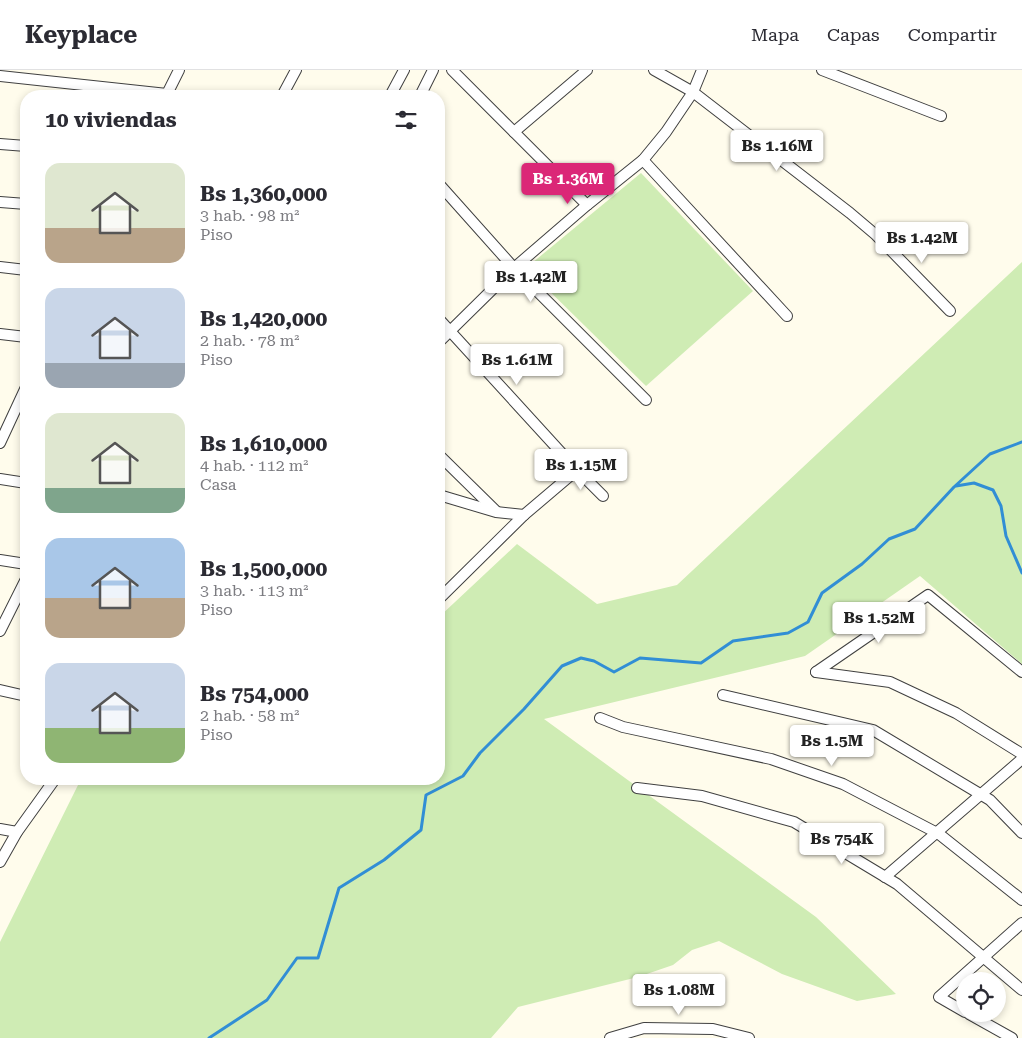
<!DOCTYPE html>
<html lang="es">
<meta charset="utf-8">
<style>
:root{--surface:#fff;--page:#f2f2f3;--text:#2b2b33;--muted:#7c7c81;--line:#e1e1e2;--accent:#db2777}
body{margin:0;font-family:"Roboto Serif",serif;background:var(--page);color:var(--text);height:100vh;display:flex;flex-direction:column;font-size:19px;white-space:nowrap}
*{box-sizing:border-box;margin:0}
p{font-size:16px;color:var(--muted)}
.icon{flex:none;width:28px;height:28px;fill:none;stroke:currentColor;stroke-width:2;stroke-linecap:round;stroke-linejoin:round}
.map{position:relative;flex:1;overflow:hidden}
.side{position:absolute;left:20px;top:20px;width:425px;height:695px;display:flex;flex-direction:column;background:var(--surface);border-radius:20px;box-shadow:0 2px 8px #0003}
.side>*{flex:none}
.buttons{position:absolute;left:956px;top:902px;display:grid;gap:10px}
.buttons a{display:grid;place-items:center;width:50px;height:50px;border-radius:50%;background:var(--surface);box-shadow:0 2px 8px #0003;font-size:25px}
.price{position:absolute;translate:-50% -42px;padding:0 11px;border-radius:5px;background:#fff;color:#222;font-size:16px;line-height:32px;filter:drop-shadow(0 1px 2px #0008)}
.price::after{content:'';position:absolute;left:50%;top:30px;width:15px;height:11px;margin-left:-8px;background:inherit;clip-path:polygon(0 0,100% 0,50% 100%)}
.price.active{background:var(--accent);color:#fff}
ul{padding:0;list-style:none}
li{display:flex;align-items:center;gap:15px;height:125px;padding:0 25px}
li span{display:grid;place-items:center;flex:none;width:140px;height:100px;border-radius:15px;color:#555}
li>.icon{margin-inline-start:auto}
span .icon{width:60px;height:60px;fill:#fffc;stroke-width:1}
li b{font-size:21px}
h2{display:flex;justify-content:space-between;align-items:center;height:60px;padding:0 25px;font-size:21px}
header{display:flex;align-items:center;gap:30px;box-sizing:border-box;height:70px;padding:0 25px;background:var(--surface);border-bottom:1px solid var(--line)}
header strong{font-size:24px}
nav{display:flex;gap:28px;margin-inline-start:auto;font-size:18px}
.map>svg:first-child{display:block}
.green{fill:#cfecb4}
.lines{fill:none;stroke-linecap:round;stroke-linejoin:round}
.stream{stroke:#318ed5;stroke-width:3}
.minor-casing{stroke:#404040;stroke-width:12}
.minor{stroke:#fff;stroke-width:10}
</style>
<header>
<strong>Keyplace</strong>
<nav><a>Mapa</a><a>Capas</a><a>Compartir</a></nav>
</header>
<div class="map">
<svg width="1022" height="968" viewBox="0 0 1022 968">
<rect width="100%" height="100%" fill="#fffcec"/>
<g class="green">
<polygon points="641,103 753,221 646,316 526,198"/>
<polygon points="1022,192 1022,594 920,506 805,586 544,649 816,847 896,924 857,931 782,904 719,871 692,880 673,895 638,907 518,937 491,968 0,968 0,872 81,709 439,709 439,547 517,474 597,534 677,515"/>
</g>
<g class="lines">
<g class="stream">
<polyline points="956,416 974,413 993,420 1001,436 1006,466 1022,503"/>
<polyline points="209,968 267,930 297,888 318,888 339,818 384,790 421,760 426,725 463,706 480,683 524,639 562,596 581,588 594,591 614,602 640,588 701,593 733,571 788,563 808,552 822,523 862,494 889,469 915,459 954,417 990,384 1022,372"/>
</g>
<g class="minor-casing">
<g id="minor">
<polyline points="452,0 587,135"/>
<polyline points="654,0 693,22 850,143 876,165 950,241"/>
<polyline points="822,0 941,46"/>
<polyline points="0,6 167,24"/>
<polyline points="166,26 179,0"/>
<polyline points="282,26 296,0"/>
<polyline points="390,26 404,0"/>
<polyline points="420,26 433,0"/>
<polyline points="514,62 587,0"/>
<polyline points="0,74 26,76"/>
<polyline points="643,90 787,246"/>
<polyline points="439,114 514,198 646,330"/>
<polyline points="0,132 26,134"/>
<polyline points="0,197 26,200"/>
<polyline points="439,249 577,400 603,426"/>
<polyline points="0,264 26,267"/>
<polyline points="439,272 514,198 587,135 643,90 666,62 693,22 702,0"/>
<polyline points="0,373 26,317"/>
<polyline points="439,385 496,441"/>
<polyline points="0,409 26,413"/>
<polyline points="439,425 496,442 524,445"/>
<polyline points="0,490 26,494"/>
<polyline points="439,529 524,445 577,400"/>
<polyline points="0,561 26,509"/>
<polyline points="816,602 928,525 1022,602"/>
<polyline points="816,602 890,612 956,643 1022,684"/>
<polyline points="0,620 26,626"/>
<polyline points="723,625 873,660 990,730 1022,763"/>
<polyline points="600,648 623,657 771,689 843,714 939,764 1022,830"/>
<polyline points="637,718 702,726 794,752 897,814 1022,920"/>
<polyline points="0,759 17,762"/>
<polyline points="0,792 17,762 55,709"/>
<polyline points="885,807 1022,689"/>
<polyline points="965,942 939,927 1022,853"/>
<polyline points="969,944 1012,968"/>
<polyline points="610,968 644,958 713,959 749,968"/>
</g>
</g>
<use href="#minor" class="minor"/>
</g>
</svg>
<div class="buttons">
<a><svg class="icon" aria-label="locate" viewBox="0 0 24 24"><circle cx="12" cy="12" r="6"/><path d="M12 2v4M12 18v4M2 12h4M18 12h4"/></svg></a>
</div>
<b class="price" style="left:777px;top:102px">Bs 1.16M</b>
<b class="price active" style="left:568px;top:135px">Bs 1.36M</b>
<b class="price" style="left:922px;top:194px">Bs 1.42M</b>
<b class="price" style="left:531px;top:233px">Bs 1.42M</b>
<b class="price" style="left:517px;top:316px">Bs 1.61M</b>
<b class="price" style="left:581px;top:421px">Bs 1.15M</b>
<b class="price" style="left:879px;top:574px">Bs 1.52M</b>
<b class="price" style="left:832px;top:697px">Bs 1.5M</b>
<b class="price" style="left:842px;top:795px">Bs 754K</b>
<b class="price" style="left:679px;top:946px">Bs 1.08M</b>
<section class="side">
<h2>10 viviendas<svg class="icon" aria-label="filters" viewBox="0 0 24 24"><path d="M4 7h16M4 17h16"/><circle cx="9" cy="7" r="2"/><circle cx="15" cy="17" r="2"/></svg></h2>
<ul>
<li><span style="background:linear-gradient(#dfe7d0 65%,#b9a48a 0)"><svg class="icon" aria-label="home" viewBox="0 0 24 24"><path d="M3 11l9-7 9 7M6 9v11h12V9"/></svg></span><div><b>Bs 1,360,000</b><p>3 hab. · 98 m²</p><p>Piso</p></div></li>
<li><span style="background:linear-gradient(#c9d6e8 75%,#9aa5b1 0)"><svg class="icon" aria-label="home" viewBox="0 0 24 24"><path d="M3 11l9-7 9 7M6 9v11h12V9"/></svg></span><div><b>Bs 1,420,000</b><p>2 hab. · 78 m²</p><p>Piso</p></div></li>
<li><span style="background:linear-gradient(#dfe7d0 75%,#7fa58c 0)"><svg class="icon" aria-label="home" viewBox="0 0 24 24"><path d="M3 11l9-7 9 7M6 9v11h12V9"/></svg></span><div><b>Bs 1,610,000</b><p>4 hab. · 112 m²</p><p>Casa</p></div></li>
<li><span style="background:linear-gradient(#a9c7e8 60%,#b9a48a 0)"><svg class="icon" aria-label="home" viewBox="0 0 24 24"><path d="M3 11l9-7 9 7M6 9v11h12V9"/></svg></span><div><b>Bs 1,500,000</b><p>3 hab. · 113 m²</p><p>Piso</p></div></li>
<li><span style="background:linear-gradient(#c9d6e8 65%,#8fb573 0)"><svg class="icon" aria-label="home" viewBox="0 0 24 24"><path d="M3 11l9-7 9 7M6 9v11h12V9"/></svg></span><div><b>Bs 754,000</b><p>2 hab. · 58 m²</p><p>Piso</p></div></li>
</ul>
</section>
</div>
